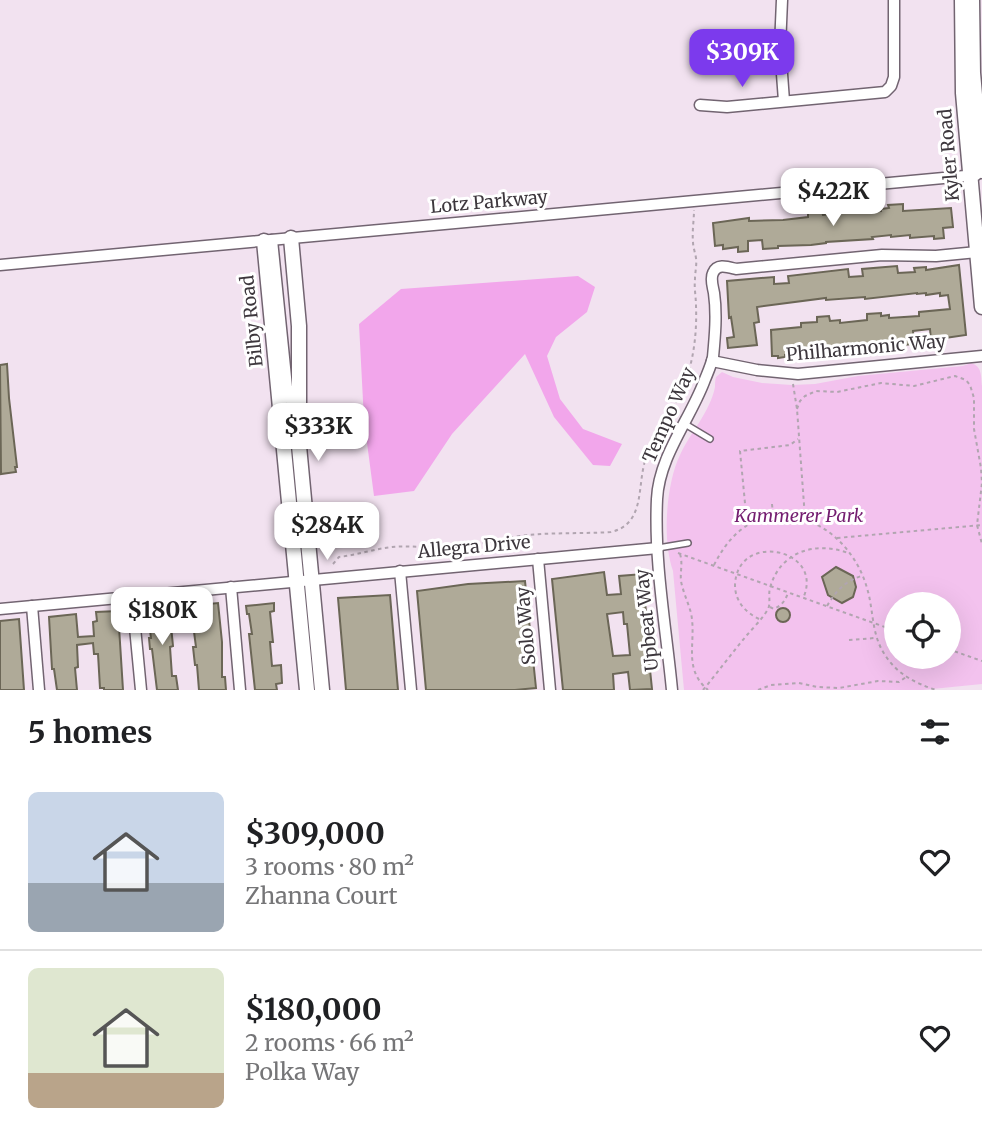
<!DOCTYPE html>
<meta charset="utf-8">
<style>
:root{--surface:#fff;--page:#f2f2f2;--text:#202124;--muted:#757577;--line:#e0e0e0;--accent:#7c3aed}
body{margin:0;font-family:Merriweather,serif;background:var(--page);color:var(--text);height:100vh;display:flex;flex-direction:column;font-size:26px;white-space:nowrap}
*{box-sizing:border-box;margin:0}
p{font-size:23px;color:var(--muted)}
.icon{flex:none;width:38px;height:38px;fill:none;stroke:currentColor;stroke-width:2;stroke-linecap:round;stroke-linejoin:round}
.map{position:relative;height:690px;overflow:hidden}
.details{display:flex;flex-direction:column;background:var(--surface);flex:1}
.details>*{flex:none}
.controls{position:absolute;left:884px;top:592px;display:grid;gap:14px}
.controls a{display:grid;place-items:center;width:77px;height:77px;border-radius:50%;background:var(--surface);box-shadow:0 7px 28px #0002;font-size:35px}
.price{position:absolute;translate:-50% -60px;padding:0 16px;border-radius:14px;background:#fff;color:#222;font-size:23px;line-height:46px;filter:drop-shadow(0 2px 4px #0008)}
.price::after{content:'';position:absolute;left:50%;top:42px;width:21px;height:16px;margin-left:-10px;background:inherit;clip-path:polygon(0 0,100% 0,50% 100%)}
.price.selected{background:var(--accent);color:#fff}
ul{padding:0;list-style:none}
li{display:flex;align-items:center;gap:21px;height:175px;padding:0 28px}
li+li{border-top:2px solid var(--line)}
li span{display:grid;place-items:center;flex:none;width:196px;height:140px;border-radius:10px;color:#555}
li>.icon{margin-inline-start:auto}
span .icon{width:84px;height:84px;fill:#fffc;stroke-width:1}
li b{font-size:30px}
h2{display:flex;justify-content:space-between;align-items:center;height:84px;padding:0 28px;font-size:30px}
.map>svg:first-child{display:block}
.green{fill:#f3c2ee;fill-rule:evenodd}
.water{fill:#f2a6eb}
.building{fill:#afaa98;stroke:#6b6656;stroke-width:2;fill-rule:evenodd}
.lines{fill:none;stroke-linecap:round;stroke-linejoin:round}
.service-casing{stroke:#726471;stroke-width:8}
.minor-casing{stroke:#726471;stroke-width:13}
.tertiary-casing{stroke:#726471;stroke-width:17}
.path{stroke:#b1a5b0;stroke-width:2;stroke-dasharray:3.5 3.5;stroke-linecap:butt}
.service{stroke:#fff;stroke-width:5}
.minor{stroke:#fff;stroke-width:10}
.tertiary{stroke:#fff;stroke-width:14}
.labels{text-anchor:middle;stroke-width:6;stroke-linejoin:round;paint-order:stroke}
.street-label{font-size:18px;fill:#3d373d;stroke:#fff}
.park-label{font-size:18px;font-style:italic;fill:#741d70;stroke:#fff}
</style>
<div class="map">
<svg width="982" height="690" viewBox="0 0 982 690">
<rect width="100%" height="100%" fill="#f2e2f0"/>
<path class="green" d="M971 363C982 366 981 376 982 386V684L922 690H684L673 571C662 540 666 484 680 455 690 433 710 412 715 387 715 384 715 380 716 377L722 372 733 377 762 383 792 385 815 384 858 376 963 366ZM896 604H948V656H896Z"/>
<polygon class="water" points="578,276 595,287 587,312 556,337 547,356 560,399 583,429 622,444 610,466 593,465 554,417 525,354 452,434 414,491 374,496 364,420 359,324 401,289"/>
<g class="building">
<polygon points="903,204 903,211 951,208 953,227 943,228 944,238 934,239 934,236 910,238 910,235 891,237 891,235 872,237 873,239 826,242 826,243 811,245 778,246 778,248 763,249 762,240 748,241 748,251 738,252 738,247 723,249 723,245 715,246 713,223 749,218 749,221 783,220 808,217 808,213 822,211 823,215 841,213 841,210 855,209 856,212 867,212 881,211 881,209 889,208 888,205"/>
<polygon points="959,265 966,335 931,340 930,329 913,331 914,344 903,345 903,342 865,345 865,348 853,349 853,347 817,351 817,352 785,355 785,357 778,358 778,356 772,356 771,330 801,327 801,323 817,322 817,317 829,316 830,321 840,320 840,323 867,320 867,314 881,313 881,316 889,315 889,318 919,316 919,312 950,309 948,295 940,296 940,293 926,295 926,293 917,294 917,293 865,299 865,297 826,300 826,298 757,307 759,322 754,323 757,345 728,348 727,338 734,337 731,317 729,318 727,281 774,277 774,284 789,283 788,276 848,269 849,277 863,276 862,269 897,266 898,273 915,272 914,268 926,267 926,270"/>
<polygon points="7,364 9,398 17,467 15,467 16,472 1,474 0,365"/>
<polygon points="836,567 853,576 856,587 853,597 842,603 828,595 822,577"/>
<path d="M604 572 607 595 621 594 619 576 643 574V582H641L643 603H645L647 620H644L647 653H650L651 659 649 660 652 689 630 690 628 672 613 674 614 690H563L552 579ZM623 612 624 624H627L630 655 613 656 607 614Z"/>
<polygon points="525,581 536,688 515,690 426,690 417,591 468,584"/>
<polygon points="390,595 398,690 346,690 338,598"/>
<polygon points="218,603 222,642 222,677 225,677 226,690 199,690 197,665 195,665 193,647 196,647 193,624 191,624 189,606"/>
<polygon points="274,603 274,611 270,612 273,642 270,642 272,666 281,665 282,683 276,684 277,690 255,690 249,634 252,634 249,614 247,614 246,606"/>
<polygon points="169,606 173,646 170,647 172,676 176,676 178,690 157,690 152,649 150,649 149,638 151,638 147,608"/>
<circle cx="783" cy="615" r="7"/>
<polygon points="118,611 123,690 104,690 104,688 100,688 98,654 94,654 93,643 77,645 78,667 75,668 77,690 57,690 54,669 52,669 49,617 76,614 78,637 94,636 93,622 97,621 96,612"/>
<polygon points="19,619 24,690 0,690 0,621"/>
</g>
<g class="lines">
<g class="service-casing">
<g id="service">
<polyline points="685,424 710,439"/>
<polyline points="658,548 688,543"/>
</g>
</g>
<g class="minor-casing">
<g id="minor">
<polyline points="782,0 780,47 784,101"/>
<polyline points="700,105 727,107 885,92 891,86 894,77 894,0"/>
<polyline points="272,240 287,387 295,416"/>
<polyline points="0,265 976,175"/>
<polyline points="712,361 757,370 798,374 982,356"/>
<polyline points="538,559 550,690"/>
<polyline points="400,571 411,690"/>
<polyline points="231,587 240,690"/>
<polyline points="132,596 141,690"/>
<polyline points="32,606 39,690"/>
<polyline points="0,609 658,548"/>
<path d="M672 690C666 627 654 563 657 499 659 457 689 421 704 382 707 374 711 366 713 357 715 336 717 314 714 293 713 287 710 279 713 273 717 263 728 267 736 269L882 255 936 256 977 252"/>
</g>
</g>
<g class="tertiary-casing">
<g id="tertiary">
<polyline points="962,0 963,93 982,307"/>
<polyline points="972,0 973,73 982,171"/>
<polyline points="291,238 299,326 299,446 322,690"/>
<polyline points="264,241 307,690"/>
</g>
</g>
<g class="path">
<polyline points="793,384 797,409 805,518"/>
<polyline points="797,409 800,401 805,396 816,391 837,392 881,383 914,386 955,376 966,380 970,385 974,398 974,429 981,468 982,483 977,525 982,544"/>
<polyline points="772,504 773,515"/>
<polyline points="747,524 740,451 790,445 798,439"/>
<polyline points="837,538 982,525"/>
<polyline points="678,553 896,631"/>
<path d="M680 554C683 563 680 572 681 581 683 592 688 602 691 613 697 642 682 668 708 690"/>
<path d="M333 564 339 557C357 555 374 549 392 547 413 545 435 549 456 547 478 546 498 539 520 536 550 532 580 534 611 532 645 524 637 488 645 461 654 433 674 412 684 385 694 360 697 332 696 306 696 297 694 288 695 279 695 272 697 265 696 258 695 252 693 247 693 242 692 231 694 220 694 210"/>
<path d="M714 565C727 539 747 517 778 516 821 514 856 549 867 588 874 611 871 634 885 655 897 674 915 683 936 690"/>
<path d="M827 606C836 591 844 582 861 576"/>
<path d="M770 607 774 609C782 605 785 601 788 593"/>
<path d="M759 619C745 612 735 601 735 585 737 531 823 548 804 596"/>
<polyline points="849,640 875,638"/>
<polyline points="948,649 982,661"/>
<path d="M703 690C718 672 732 653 747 635 754 627 763 618 768 609 771 603 768 595 770 588 780 551 816 541 848 553"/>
<polyline points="758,690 771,685 799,683 817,687 839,688 878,681 899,682 906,677"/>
</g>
<use href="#service" class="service"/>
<use href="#minor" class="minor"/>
<use href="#tertiary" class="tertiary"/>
</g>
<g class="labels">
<g class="street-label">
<text transform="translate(949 155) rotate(-95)" y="6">Kyler Road</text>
<text transform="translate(489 202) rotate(-5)" y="6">Lotz Parkway</text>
<text transform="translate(252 321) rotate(-96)" y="6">Bilby Road</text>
<text transform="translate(866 348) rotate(-5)" y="6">Philharmonic Way</text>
<text transform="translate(669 415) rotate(-66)" y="6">Tempo Way</text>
<text transform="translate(474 547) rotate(-5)" y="6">Allegra Drive</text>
<text transform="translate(647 620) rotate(-96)" y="6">Upbeat Way</text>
<text transform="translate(526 626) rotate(-95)" y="6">Solo Way</text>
</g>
<g class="park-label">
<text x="799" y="522">Kammerer Park</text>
</g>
</g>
</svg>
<div class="controls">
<a><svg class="icon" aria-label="locate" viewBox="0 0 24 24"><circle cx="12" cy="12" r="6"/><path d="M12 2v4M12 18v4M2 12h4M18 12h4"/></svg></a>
</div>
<b class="price selected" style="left:742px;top:89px">$309K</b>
<b class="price" style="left:833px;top:228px">$422K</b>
<b class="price" style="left:318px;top:463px">$333K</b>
<b class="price" style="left:327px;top:562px">$284K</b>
<b class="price" style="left:162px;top:647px">$180K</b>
</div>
<section class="details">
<h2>5 homes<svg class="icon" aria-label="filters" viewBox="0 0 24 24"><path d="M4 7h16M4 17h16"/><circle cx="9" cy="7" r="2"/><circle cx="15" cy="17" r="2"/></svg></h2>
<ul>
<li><span style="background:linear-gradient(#c9d6e8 65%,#9aa5b1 0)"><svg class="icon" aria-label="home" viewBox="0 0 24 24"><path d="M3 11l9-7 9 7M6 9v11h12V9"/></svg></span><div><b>$309,000</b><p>3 rooms · 80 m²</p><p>Zhanna Court</p></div><svg class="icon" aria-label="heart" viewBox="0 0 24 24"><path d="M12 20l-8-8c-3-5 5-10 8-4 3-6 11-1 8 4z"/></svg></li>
<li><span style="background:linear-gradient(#dfe7d0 75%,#b9a48a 0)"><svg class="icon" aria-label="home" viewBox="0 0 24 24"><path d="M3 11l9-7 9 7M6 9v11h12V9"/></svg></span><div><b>$180,000</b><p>2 rooms · 66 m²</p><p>Polka Way</p></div><svg class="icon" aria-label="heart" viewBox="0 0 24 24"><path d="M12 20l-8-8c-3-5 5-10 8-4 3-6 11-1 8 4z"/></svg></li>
</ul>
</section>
